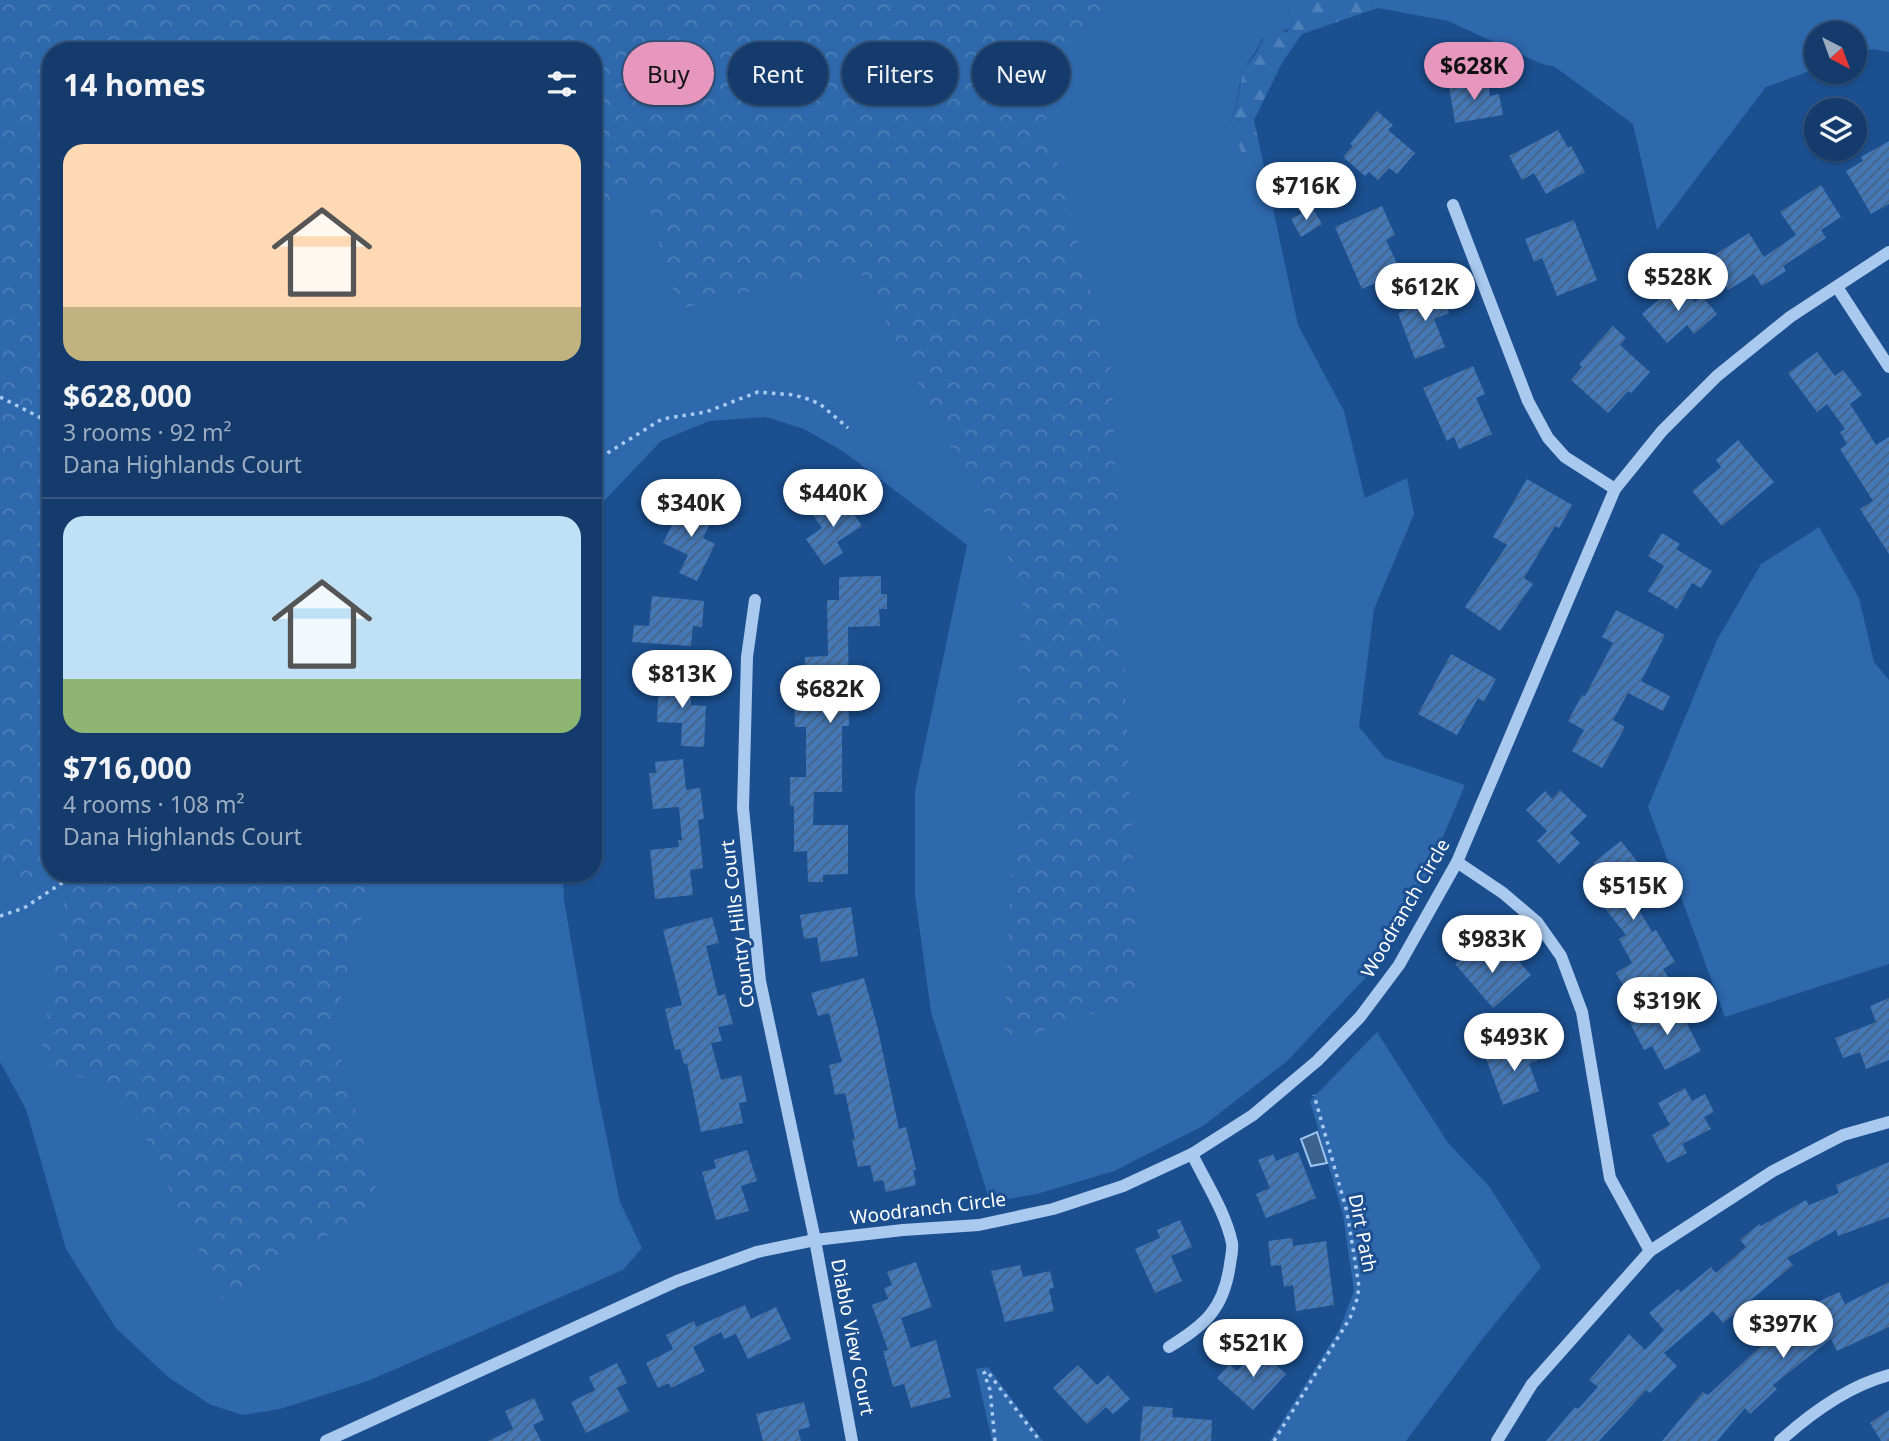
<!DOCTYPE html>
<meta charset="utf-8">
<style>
:root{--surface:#143b6b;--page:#214673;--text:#f1f3f6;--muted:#9dadc1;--line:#33557e;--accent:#e797bd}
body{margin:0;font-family:"Noto Sans",sans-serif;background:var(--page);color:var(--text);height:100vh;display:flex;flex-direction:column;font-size:26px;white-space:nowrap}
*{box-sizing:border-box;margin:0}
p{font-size:23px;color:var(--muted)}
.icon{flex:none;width:38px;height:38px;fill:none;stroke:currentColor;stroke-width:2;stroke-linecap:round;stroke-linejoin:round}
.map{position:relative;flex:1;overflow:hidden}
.details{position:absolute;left:42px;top:42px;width:560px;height:840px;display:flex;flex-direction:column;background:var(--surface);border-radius:28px;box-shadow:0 2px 5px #0004,0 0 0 2px var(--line)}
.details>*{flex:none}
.top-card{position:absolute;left:623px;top:42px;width:665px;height:63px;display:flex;gap:14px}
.needle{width:46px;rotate:139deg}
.buttons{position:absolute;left:1804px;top:21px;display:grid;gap:14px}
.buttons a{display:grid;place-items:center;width:63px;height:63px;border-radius:50%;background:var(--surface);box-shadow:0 2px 5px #0004,0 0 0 2px var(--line);font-size:35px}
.price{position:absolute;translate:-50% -60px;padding:0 16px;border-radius:24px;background:#fff;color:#222;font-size:23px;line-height:46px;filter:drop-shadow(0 2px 4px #0008)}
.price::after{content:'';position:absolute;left:50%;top:42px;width:21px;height:16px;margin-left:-10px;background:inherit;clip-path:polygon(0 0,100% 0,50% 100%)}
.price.selected{background:var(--accent);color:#111}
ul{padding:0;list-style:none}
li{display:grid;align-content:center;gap:14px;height:371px;padding:0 21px}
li+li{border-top:2px solid var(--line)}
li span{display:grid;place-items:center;height:217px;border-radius:21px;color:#555}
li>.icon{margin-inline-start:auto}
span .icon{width:126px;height:126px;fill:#fffc;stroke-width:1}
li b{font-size:30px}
h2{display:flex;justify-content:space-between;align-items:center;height:84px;padding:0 21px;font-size:30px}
.tag{padding:0 24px;border-radius:32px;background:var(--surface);box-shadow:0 2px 5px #0004,0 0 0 2px var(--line);font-size:24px;line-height:63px}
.tag.selected{background:var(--accent);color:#111}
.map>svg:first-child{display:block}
.grass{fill:#2e69ad}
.forest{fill:url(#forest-firs)}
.park{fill:url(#park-crowns)}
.water{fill:#3c6290;stroke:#9cc4f0;stroke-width:2}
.building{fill:url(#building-hatch)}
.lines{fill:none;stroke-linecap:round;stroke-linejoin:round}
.path{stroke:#a9c9ee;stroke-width:3.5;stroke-dasharray:3.5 5;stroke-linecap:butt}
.minor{stroke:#a9c9ee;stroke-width:12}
.labels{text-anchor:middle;stroke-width:6;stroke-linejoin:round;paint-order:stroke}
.street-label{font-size:19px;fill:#fff;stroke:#1b4f8f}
</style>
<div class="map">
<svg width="1889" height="1441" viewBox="0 0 1889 1441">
<defs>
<pattern id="forest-firs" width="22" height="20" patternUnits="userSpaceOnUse" patternTransform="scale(1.75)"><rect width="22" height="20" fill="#2e69ad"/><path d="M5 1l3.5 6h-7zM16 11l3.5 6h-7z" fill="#4d80b9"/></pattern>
<pattern id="park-crowns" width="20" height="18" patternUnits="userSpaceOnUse" patternTransform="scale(1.75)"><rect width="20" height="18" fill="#2e69ad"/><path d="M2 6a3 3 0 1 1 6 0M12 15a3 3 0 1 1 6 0" fill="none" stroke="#4d80b9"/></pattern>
<pattern id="building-hatch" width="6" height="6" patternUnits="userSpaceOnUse" patternTransform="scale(1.75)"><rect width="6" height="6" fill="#4478b7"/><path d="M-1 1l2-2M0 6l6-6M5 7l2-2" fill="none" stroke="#486282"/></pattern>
</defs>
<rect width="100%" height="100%" fill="#1b4f8f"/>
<g class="grass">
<path d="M0 0H1298L1289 5 1291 28 1262 39C1258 52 1248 59 1243 72 1237 88 1239 104 1231 120L1243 158 1247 160 1262 157 1298 325 1344 411 1365 498 1407 478 1414 514 1374 609 1359 727 1385 758 1465 785 1424 881 1370 973 1286 1062 1203 1126 1114 1171 1037 1194 990 1202 931 1012 915 896V791L967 545 844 452 804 429 766 417 709 421 661 441 604 501 593 525V51H51V873H563L564 900 596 1085 620 1202 642 1248 623 1270 368 1381 280 1409 243 1415 211 1405 168 1377 116 1328 66 1249 26 1109 0 1062Z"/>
<polygon points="1371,0 1889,0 1889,52 1872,49 1855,55 1855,33 1816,33 1816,69 1766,87 1657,230 1633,124 1555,67 1542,64 1448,21 1378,8 1372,10"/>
<polygon points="1819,527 1859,598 1874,662 1889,680 1889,964 1725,1017 1648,807 1717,640 1761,564"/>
<polygon points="1377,1032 1448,1143 1489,1186 1541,1267 1480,1342 1406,1441 1270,1441 1340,1328 1354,1291 1343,1215 1310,1101"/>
<polygon points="988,1367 1043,1441 992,1441 976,1369"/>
</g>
<path class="forest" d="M1298 0H1371L1372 10 1302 34 1282 63 1254 120 1262 157 1247 161 1243 158 1231 120C1239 105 1238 92 1242 76 1244 64 1255 58 1259 48 1263 40 1265 35 1271 29L1286 32 1291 28 1289 5Z"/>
<polygon class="park" points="0,0 1110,0 1040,96 1111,369 1139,998 1004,1044 1023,586 857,266 679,309 643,189 593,206 593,51 51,51 51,873 373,873 333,1029 380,1203 222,1299 122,1089 39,1065 67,887 0,872"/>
<polygon class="water" points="1317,1132 1327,1163 1311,1166 1301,1139"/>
<g class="building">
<polygon points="1488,79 1490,96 1499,94 1503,115 1455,123 1449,86"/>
<polygon points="1377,111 1393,125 1388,130 1415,153 1397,174 1389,168 1378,180 1369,172 1365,176 1343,157 1353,146 1350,144"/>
<polygon points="1558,130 1568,148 1571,146 1585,172 1546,194 1534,173 1522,180 1509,156"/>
<polygon points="1889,141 1889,204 1871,214 1846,171 1863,161 1861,157"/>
<polygon points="1821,185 1841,217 1821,230 1826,238 1783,266 1786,271 1762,286 1754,274 1728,290 1708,259 1749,233 1764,257 1796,235 1780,212"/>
<polygon points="1382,206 1395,235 1386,240 1401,272 1362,289 1335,227"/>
<polygon points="1312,207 1322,224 1301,237 1291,219"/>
<polygon points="1574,220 1597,280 1557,296 1542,258 1534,262 1525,239"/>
<polygon points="1678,283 1695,302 1702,296 1717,314 1694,334 1687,325 1667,343 1642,314"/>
<polygon points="1439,286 1449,313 1434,319 1445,347 1415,359 1398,313 1422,304 1418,294"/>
<polygon points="1613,326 1626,338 1620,345 1650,372 1631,393 1628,391 1608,413 1571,380 1582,367 1579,364"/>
<polygon points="1817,352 1835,376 1843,370 1862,395 1850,404 1876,445 1889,437 1889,554 1860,509 1873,501 1840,449 1847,444 1840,432 1845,429 1827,404 1817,412 1788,373"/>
<polygon points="1473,366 1485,394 1476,398 1492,434 1459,449 1454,437 1447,441 1423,388"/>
<polygon points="1738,440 1774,482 1722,526 1692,491 1721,467 1716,460"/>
<polygon points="1527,479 1572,505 1559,528 1555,526 1524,578 1533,584 1500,631 1465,607 1507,545 1493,537"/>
<polygon points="841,495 862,526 837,542 843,553 824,565 806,539 822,528 812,514"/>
<polygon points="684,501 714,515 703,538 715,544 697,581 679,573 688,555 663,543"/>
<polygon points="1662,533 1680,544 1676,549 1712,571 1701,588 1692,583 1677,609 1648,591 1664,566 1648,556"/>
<polygon points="881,576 881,594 887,594 887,609 879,609 880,626 848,627 849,726 842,726 842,792 814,792 813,825 848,825 848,874 823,875 823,882 808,882 807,851 794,852 794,806 790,806 790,777 806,777 806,727 795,727 794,697 806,697 805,657 828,656 827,600 839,600 839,577"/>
<polygon points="652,596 704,601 702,627 693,626 691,646 632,642 634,625 649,626"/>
<polygon points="1616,610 1665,635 1641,681 1670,696 1663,711 1628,693 1613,720 1625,727 1602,768 1572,751 1584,730 1568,721 1582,695 1585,696 1613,643 1602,637"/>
<polygon points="1451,654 1496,679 1484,702 1478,698 1457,735 1418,714"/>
<polygon points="659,677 692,678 691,705 706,706 704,747 681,746 682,723 657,722"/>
<polygon points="683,759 686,790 700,788 704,819 698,820 703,868 690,870 693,895 655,899 650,850 679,847 678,840 682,840 679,807 653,809 649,773 656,773 655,762"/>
<polygon points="1560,790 1587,816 1570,833 1580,843 1559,864 1537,841 1547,831 1526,810 1545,791 1552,799"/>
<polygon points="1621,841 1651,879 1631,896 1652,932 1656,930 1675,962 1663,969 1669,978 1632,1000 1616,973 1632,963 1619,939 1626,935 1596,897 1611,885 1593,863"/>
<polygon points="851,907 858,956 821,962 817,937 804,939 800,915"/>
<polygon points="712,917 719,943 706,946 718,996 725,994 733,1024 718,1027 722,1041 711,1043 721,1080 741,1075 747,1102 739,1103 743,1123 701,1132 687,1063 684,1064 680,1049 675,1050 665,1009 682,1005 663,930"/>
<polygon points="1478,944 1497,965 1511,953 1531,975 1493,1008 1455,964"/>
<polygon points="864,978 877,1025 899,1129 906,1127 916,1170 913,1170 916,1185 886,1192 883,1180 874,1182 870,1165 858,1167 852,1140 855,1139 845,1093 835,1095 829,1065 842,1062 829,1013 818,1016 811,993"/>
<polygon points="1889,998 1889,1060 1866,1069 1860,1052 1843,1058 1835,1038 1876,1022 1870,1006"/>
<polygon points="1679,1008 1701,1051 1665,1070 1652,1046 1644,1050 1630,1023 1651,1011 1656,1021"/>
<polygon points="1530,1041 1538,1060 1529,1064 1539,1091 1503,1105 1486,1058"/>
<polygon points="1685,1088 1692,1101 1705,1094 1714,1112 1704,1117 1711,1129 1682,1144 1687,1153 1667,1163 1652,1135 1670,1125 1658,1103"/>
<polygon points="747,1150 757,1181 741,1186 749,1211 716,1220 702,1172 716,1168 714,1160"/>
<polygon points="1298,1152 1316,1198 1266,1218 1256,1194 1270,1188 1258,1160 1273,1154 1276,1161"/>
<polygon points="1889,1162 1889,1217 1838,1236 1836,1230 1787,1258 1793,1265 1723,1323 1713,1311 1664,1353 1677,1366 1650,1393 1646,1390 1599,1441 1546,1441 1575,1407 1578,1409 1598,1387 1589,1380 1629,1334 1645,1350 1664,1330 1649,1313 1678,1289 1681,1292 1711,1267 1716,1273 1746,1247 1740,1240 1759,1224 1761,1226 1806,1200 1809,1205 1839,1193 1836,1185"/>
<polygon points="1180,1220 1192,1247 1171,1256 1182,1281 1155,1293 1135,1249 1160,1238 1157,1230"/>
<polygon points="1292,1238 1293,1246 1326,1241 1334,1305 1296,1311 1293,1285 1284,1287 1281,1265 1271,1266 1268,1241"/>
<polygon points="916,1262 932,1307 901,1318 911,1348 936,1340 951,1397 911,1408 904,1384 893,1387 883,1351 888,1350 872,1305 888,1299 884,1288 892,1285 887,1272"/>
<polygon points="1020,1265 1023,1277 1050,1271 1054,1288 1049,1289 1054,1311 1005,1322 991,1271"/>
<polygon points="1889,1282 1889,1327 1837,1351 1831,1339 1773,1385 1777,1389 1750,1414 1745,1408 1717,1441 1662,1441 1703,1392 1708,1395 1760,1347 1757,1344 1803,1309 1839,1292 1845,1304"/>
<polygon points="745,1305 751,1319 776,1307 791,1339 748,1359 736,1334 724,1339 721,1332 693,1347 705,1371 671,1388 669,1383 658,1388 646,1363 673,1349 666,1335 694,1321 696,1327"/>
<polygon points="1258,1348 1286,1374 1253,1410 1217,1378 1229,1364 1237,1371"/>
<polygon points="617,1363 627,1383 617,1388 629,1411 586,1433 571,1402 595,1390 589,1377"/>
<polygon points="1078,1365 1097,1385 1108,1375 1130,1399 1113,1414 1106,1407 1087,1424 1053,1388"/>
<polygon points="534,1398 544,1420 533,1425 541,1441 488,1441 513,1429 505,1411"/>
<polygon points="804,1402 810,1427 798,1430 801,1441 763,1441 756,1414"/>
<polygon points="1143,1406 1173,1408 1172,1417 1212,1420 1211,1441 1140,1441"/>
<polygon points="1889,1410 1889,1441 1881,1441 1870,1423"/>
</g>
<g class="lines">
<g class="path">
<polyline points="0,397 51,423"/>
<polyline points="593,462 662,419 706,412 758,392 794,395 808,399 820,404 848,428"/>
<polyline points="0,916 24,908 77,873"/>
<polyline points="995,1441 990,1390 984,1373 987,1371 1040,1441"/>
<polyline points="1274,1441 1350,1318 1357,1299 1359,1287 1354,1255 1347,1212 1314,1095"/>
</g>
<g class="minor">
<polyline points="1453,205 1528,401 1548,438 1565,457 1615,489"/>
<polyline points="1837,287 1889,367"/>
<polyline points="755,600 747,657 743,808 760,981 815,1240 852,1441"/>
<polyline points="1457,862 1503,893 1537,922 1561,956 1582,1012 1610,1178 1650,1251"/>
<path d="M1169 1347C1205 1325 1224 1309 1230 1264 1231 1257 1233 1250 1232 1243 1225 1211 1206 1183 1192 1154"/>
<polyline points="326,1441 677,1281 757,1252 815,1240 903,1230 979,1225 1053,1209 1123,1186 1192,1154 1253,1115 1317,1061 1360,1017 1399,965 1457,862 1615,489 1662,431 1717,376 1790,317 1889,252"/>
<polyline points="1497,1441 1532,1384 1650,1251 1773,1171 1843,1135 1889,1122"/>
<path d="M1780 1441C1812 1412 1848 1386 1889 1375"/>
</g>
</g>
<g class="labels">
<g class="street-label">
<text transform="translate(1405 908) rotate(-60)" y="7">Woodranch Circle</text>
<text transform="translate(737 924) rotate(-97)" y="7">Country Hills Court</text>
<text transform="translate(928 1208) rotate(-7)" y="7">Woodranch Circle</text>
<text transform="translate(1363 1233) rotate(79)" y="7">Dirt Path</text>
<text transform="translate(853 1337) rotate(79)" y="7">Diablo View Court</text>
</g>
</g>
</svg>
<div class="buttons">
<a><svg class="needle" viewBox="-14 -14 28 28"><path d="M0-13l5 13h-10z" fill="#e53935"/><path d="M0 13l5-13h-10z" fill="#9dadc1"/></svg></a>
<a><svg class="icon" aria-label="layers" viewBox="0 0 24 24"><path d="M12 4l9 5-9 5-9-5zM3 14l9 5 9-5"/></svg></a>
</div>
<b class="price selected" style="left:1474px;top:102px">$628K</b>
<b class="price" style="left:1306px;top:222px">$716K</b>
<b class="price" style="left:1678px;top:313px">$528K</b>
<b class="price" style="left:1425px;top:323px">$612K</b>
<b class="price" style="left:833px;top:529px">$440K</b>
<b class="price" style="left:691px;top:539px">$340K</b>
<b class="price" style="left:682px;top:710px">$813K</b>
<b class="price" style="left:830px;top:725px">$682K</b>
<b class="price" style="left:1633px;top:922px">$515K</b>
<b class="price" style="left:1492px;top:975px">$983K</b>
<b class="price" style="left:1667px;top:1037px">$319K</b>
<b class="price" style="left:1514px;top:1073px">$493K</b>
<b class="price" style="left:1783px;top:1360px">$397K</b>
<b class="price" style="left:1253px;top:1379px">$521K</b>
<div class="top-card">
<a class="tag selected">Buy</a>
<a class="tag">Rent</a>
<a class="tag">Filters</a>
<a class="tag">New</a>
</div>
<section class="details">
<h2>14 homes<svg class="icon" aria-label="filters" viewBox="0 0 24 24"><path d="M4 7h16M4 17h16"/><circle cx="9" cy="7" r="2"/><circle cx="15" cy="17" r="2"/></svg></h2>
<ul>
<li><span style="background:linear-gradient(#ffd9b3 75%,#c2b280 0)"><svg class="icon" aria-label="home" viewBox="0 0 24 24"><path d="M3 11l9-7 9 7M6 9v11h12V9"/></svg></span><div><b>$628,000</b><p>3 rooms · 92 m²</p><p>Dana Highlands Court</p></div></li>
<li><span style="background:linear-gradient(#bfe0f5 75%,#8fb573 0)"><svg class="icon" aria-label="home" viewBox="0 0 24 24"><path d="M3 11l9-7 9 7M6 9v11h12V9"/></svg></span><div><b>$716,000</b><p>4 rooms · 108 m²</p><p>Dana Highlands Court</p></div></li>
</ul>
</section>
</div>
